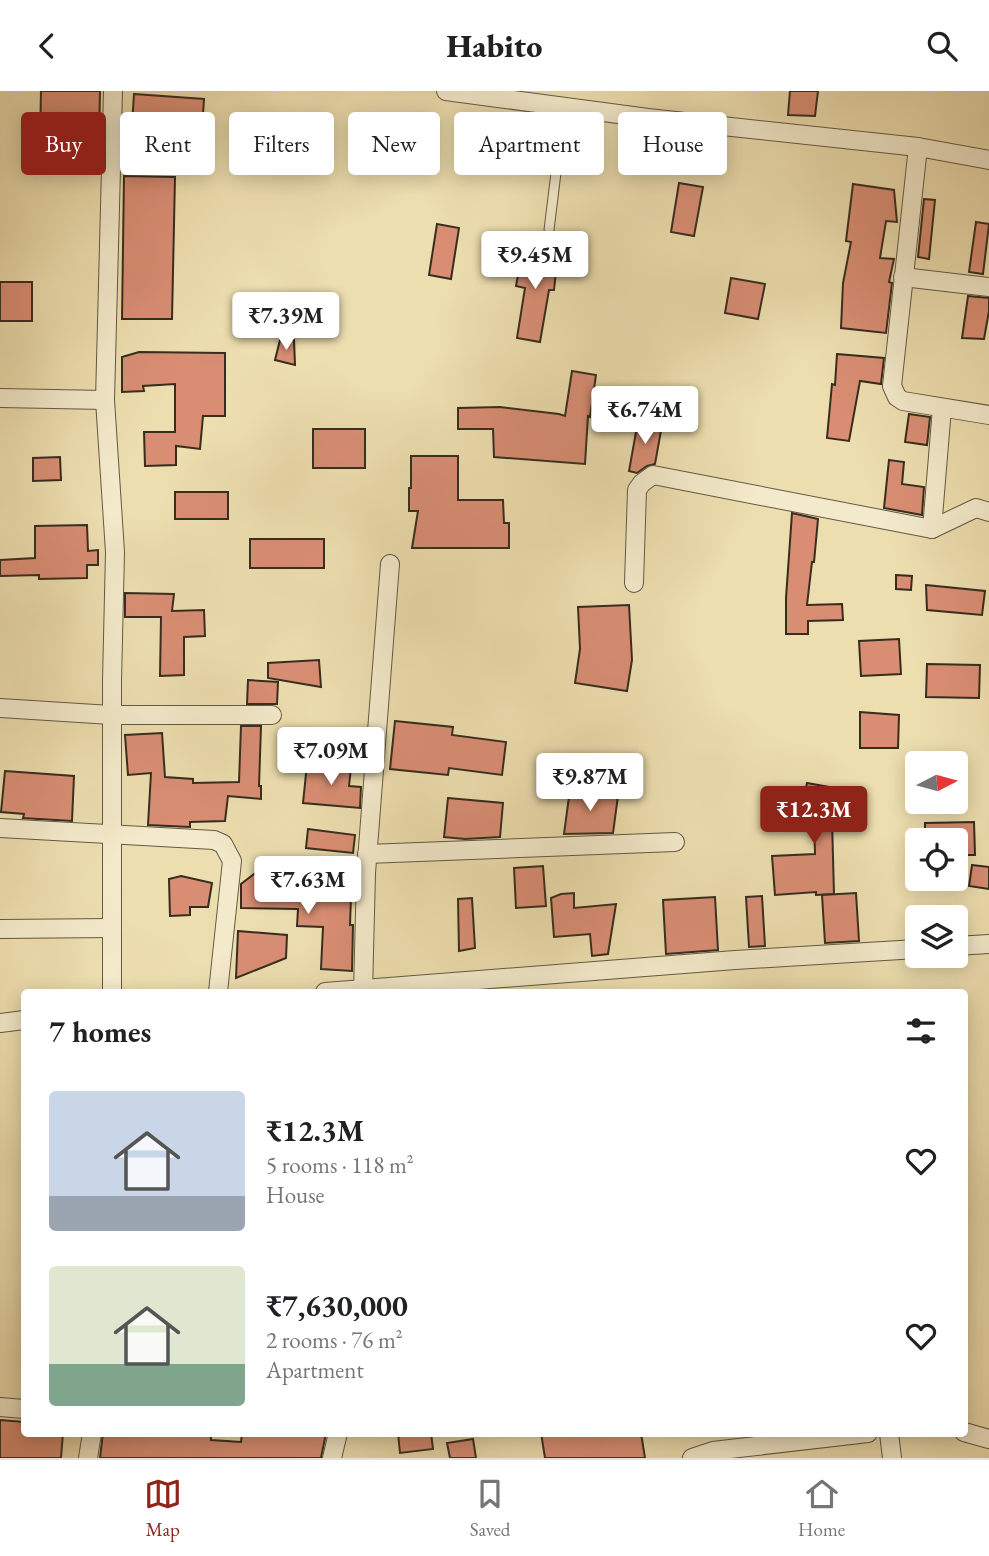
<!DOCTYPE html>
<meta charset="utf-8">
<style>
:root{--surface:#fff;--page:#f2f2f2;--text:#202124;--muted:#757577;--line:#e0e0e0;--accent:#8f2418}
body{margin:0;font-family:"EB Garamond",serif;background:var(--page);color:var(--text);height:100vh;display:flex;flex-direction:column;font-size:26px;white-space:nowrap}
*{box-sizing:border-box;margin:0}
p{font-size:23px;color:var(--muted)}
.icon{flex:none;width:38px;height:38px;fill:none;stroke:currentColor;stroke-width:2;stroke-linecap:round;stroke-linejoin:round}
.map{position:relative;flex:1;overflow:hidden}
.side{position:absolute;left:21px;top:898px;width:947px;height:448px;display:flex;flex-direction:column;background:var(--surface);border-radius:7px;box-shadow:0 4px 18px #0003}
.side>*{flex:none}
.top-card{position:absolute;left:21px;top:21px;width:948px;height:63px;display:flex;gap:14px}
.needle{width:46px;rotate:84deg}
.fabs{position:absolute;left:905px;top:660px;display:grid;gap:14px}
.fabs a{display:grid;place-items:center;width:63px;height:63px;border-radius:7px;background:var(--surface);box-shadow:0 4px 18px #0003;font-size:35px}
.price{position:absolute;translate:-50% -60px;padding:0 16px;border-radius:7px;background:#fff;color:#222;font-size:23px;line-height:46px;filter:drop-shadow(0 2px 4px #0008)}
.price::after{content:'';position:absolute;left:50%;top:42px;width:21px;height:16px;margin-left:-10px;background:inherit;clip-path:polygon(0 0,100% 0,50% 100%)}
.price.active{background:var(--accent);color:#fff}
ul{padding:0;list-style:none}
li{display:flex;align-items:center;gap:21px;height:175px;padding:0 28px}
li span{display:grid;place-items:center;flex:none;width:196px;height:140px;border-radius:7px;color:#555}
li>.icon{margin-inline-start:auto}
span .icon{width:84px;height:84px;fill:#fffc;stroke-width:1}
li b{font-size:30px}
h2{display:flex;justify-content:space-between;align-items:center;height:84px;padding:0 28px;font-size:30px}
.pill{padding:0 24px;border-radius:7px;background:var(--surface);box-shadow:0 4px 18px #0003;font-size:24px;line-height:63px}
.pill.active{background:var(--accent);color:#fff}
header{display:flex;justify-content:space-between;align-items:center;height:91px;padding:0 28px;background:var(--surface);font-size:32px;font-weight:800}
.menu{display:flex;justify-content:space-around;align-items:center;height:98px;border-top:2px solid var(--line);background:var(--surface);font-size:19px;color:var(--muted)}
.menu a{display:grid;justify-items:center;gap:4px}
.menu .active{color:var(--accent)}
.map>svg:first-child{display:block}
.building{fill:#d98e74;stroke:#372d1f;stroke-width:2}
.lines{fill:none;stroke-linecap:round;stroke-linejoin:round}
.service-casing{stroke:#645943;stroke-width:11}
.minor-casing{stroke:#645943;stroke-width:20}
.service{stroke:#f3eacb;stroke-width:9}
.minor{stroke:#f3eacb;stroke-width:18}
</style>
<header><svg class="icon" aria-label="back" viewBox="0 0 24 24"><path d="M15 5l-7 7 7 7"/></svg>Habito<svg class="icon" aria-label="search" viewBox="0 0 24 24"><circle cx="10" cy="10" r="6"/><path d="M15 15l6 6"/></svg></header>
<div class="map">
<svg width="989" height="1367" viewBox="0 0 989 1367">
<rect width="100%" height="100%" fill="#eddeaf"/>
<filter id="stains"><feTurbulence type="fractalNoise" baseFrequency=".00286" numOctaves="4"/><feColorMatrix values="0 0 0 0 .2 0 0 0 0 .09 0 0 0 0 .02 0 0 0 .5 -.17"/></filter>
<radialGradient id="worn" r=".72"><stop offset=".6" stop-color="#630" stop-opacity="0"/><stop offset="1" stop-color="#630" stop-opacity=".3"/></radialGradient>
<g class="building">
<polygon points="41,0 100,0 99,49 40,48"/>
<polygon points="790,0 818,0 815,25 788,24"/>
<polygon points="134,3 204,8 201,54 131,49"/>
<polygon points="533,23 552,26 545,75 526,72"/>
<polygon points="124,85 175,86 172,228 122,228"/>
<polygon points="679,92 703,96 694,145 671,141"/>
<polygon points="853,93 894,99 897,131 886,130 880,167 894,168 889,191 892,192 886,242 841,237 843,192 851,151 846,150"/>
<polygon points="924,108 935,109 929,168 918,166"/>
<polygon points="976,131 989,133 983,183 969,181"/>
<polygon points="437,133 459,137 451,188 429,184"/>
<polygon points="523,158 558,162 554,199 549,199 540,251 517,247 525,197 516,195"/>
<polygon points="731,187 765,193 758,228 725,222"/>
<rect x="0" y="191" width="32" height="39"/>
<polygon points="968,205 989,207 989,220 984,248 962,247"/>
<polygon points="280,249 294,249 295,274 275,269"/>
<polygon points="139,261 225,262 225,325 203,325 200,358 176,355 176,374 145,375 144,341 175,341 175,293 143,295 144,300 122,301 122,266"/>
<polygon points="837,263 884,267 881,293 860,290 849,350 827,347 832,293 835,294"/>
<polygon points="572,280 596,284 590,326 588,325 585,373 494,366 493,338 458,338 458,317 500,316 559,323 565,325"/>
<polygon points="909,323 930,326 927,354 905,351"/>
<polygon points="638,330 662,334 655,373 647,375 637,382 629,380"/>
<rect x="313" y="338" width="52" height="39"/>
<polygon points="411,365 458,365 458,409 503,409 504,432 509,432 509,457 412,457 418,420 409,420 409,397 411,397"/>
<polygon points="60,366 61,389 33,390 33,367"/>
<polygon points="889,369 904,371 902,393 924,396 922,424 884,417"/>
<rect x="175" y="401" width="53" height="27"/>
<polygon points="792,422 818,428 814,471 812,471 807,514 842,513 843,529 808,530 808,543 786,543 786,507"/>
<polygon points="87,434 88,460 98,459 98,474 87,474 87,487 39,488 39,484 0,485 0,469 35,467 35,435"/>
<rect x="250" y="448" width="74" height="29"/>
<polygon points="896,484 912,485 911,499 896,498"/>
<polygon points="926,494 985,500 982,524 927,519"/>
<polygon points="125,502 174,503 172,520 204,519 205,545 184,546 184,584 160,585 161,526 125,526"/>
<polygon points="629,514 632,569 627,600 575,592 580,558 578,516"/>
<polygon points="899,548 901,583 861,585 859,550"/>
<polygon points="319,569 321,596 268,587 268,572"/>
<polygon points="927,573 980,574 979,607 926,606"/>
<polygon points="248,589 278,591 277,613 247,613"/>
<polygon points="860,621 899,624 898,657 860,657"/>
<polygon points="395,630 453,636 452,644 506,651 502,684 449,677 448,684 390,678"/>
<polygon points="241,635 261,635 259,695 261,695 261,708 228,705 225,730 190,731 190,736 148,734 151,682 128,684 125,644 162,642 165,686 193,688 193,692 239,691"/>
<polygon points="307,673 351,677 349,695 361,696 360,717 303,712"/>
<polygon points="5,680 74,685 72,730 23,727 24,723 1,721"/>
<polygon points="807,692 830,696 830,700 852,704 847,731 832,729 834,803 816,804 816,801 775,804 772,765 815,763 814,729 800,726"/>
<polygon points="570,698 618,705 613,742 564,743"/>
<polygon points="448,707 503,712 500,746 465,748 444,746"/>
<polygon points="974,731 975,764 956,764 956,749 925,749 925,732"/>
<polygon points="308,738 355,744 353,762 306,757"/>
<polygon points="972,774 989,776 989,798 969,795"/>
<polygon points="543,775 546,815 516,817 514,777"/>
<polygon points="254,783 289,791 289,803 351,806 350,834 353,834 352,880 321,878 323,836 297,835 298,818 241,817 241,793"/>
<polygon points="181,785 212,792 208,816 190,816 190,824 170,825 169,788"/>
<polygon points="574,802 574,817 616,813 608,863 592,865 590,843 554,846 551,807 561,803"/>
<polygon points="856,802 859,850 825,852 822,804"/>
<polygon points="762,805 765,855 749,856 746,806"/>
<polygon points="715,806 718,859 666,863 663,809"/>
<polygon points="472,807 475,857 459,860 458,808"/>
<polygon points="238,840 287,844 286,867 236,887"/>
<polygon points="0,1329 24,1331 24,1342 63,1342 61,1367 0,1367"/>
<polygon points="103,1342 178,1342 178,1344 211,1343 211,1349 241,1351 242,1342 326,1342 321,1367 100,1367"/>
<polygon points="398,1342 431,1342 433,1358 400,1362"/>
<polygon points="541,1342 641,1342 645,1367 545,1367"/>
<polygon points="473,1348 476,1367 450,1367 447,1352"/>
</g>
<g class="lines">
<g class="service-casing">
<polyline id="service" points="549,139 564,16"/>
</g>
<g class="minor-casing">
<g id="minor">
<polyline points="446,0 648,27 918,56 989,69"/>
<polyline points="918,56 892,295 897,306 903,310 989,324"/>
<polyline points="903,186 989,196"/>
<polyline points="0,307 105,309"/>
<polyline points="932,438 942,317"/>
<polyline points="634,492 637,399 642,392 653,384 932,438 976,417 989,421"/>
<polyline points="0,617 111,624 272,624"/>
<polyline points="0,737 214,749 223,753 232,770 218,901"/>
<polyline points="367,763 675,751"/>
<polyline points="0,838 112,837"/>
<polyline points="956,855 989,853"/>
<polyline points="112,901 112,590 115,461 105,309 113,0"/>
<polyline points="325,901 735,869 917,858"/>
<polyline points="363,901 366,782 390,473"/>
<polyline points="0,932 24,929"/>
<polyline points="0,1316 24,1318"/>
<polyline points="964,1341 989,1348"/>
<polyline points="889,1342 892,1367"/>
<polyline points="88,1367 92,1342"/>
<polyline points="332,1367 338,1342"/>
<polyline points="692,1367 713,1360 868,1342"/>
</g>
</g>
<use href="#service" class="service"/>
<use href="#minor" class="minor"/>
</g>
<rect width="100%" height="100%" filter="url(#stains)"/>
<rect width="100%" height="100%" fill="url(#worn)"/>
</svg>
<div class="fabs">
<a><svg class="needle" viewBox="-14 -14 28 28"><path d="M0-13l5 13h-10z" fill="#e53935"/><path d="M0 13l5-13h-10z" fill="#757577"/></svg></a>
<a><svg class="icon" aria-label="locate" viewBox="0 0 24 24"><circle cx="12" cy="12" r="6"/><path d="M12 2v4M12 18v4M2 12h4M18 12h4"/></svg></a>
<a><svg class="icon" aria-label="layers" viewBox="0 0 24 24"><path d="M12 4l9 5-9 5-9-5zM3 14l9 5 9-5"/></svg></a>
</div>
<b class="price" style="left:535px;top:200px">₹9.45M</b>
<b class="price" style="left:286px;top:261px">₹7.39M</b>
<b class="price" style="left:645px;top:355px">₹6.74M</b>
<b class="price" style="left:331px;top:696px">₹7.09M</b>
<b class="price" style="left:590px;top:722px">₹9.87M</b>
<b class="price active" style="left:814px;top:755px">₹12.3M</b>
<b class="price" style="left:308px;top:825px">₹7.63M</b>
<div class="top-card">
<a class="pill active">Buy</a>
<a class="pill">Rent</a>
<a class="pill">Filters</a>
<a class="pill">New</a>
<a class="pill">Apartment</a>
<a class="pill">House</a>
</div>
<section class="side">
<h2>7 homes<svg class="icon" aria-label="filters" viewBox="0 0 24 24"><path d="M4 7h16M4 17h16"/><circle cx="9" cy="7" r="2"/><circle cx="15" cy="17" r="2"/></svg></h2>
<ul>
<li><span style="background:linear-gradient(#c9d6e8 75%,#9aa5b1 0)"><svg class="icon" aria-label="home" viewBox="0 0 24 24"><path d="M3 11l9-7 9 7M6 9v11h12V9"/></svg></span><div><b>₹12.3M</b><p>5 rooms · 118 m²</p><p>House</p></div><svg class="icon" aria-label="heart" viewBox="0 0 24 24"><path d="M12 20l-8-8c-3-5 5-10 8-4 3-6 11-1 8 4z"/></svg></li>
<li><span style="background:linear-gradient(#dfe7d0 70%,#7fa58c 0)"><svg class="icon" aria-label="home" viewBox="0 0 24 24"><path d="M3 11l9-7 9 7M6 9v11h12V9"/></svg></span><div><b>₹7,630,000</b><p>2 rooms · 76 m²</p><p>Apartment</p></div><svg class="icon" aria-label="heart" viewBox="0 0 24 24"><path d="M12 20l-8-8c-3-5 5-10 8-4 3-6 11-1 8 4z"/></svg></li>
</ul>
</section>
</div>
<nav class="menu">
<a class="active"><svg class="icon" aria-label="map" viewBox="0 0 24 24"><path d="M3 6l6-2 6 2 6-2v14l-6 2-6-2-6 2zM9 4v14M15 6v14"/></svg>Map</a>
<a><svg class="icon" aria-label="saved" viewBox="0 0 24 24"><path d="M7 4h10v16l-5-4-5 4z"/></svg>Saved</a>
<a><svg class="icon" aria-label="home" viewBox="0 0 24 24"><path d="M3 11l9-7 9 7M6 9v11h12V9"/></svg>Home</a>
</nav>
